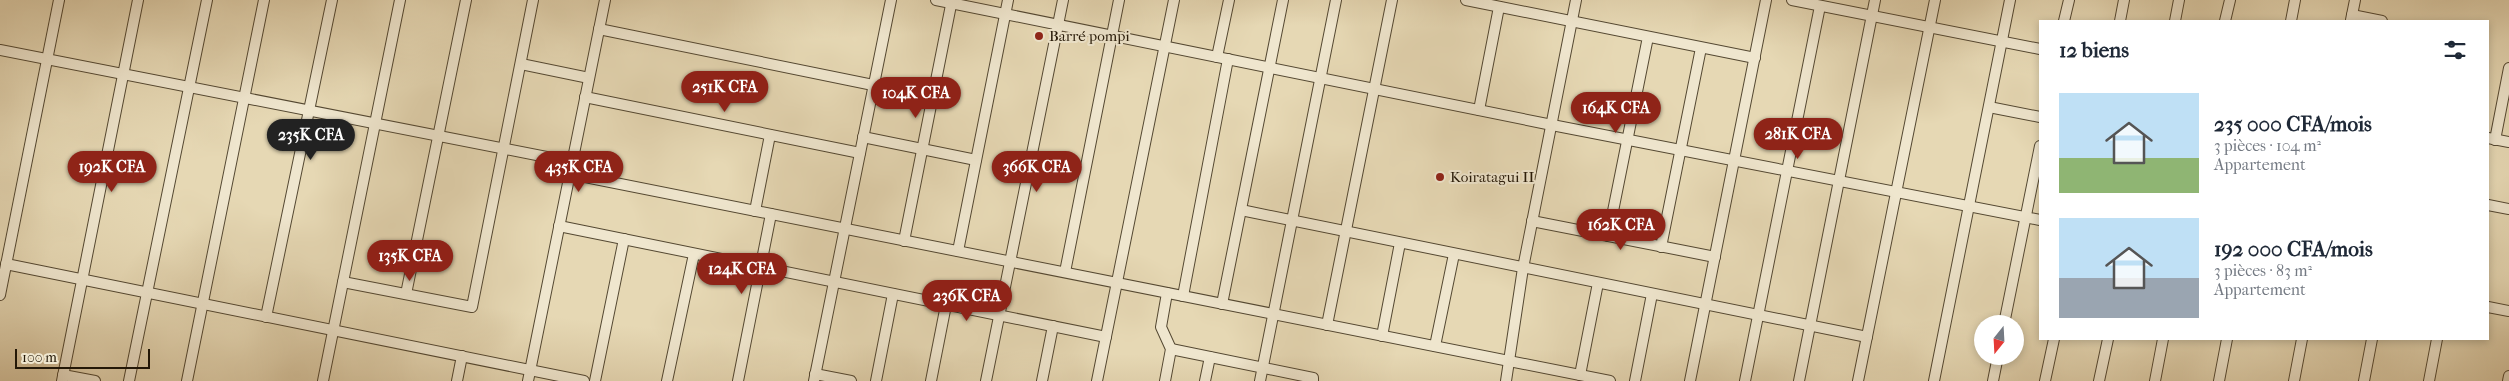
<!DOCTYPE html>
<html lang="fr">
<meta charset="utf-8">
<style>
:root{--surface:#fff;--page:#f2f2f3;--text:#1f2937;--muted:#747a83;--accent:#8f2418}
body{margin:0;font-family:"IM FELL French Canon",serif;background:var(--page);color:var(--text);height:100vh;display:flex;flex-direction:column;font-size:19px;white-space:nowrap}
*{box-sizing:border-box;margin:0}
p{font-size:16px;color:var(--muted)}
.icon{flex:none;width:28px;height:28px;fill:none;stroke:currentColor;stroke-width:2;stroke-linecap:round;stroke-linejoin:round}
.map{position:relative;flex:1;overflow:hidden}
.sheet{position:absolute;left:2039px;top:20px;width:450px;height:320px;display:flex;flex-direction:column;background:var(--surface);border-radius:0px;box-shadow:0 2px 8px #0003}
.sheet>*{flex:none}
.needle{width:32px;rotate:198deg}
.buttons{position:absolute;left:1974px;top:315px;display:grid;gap:10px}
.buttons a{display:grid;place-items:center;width:50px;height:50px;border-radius:50%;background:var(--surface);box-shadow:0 2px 8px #0003;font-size:25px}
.scale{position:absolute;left:15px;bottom:12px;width:135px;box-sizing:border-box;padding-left:5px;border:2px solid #241807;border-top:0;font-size:14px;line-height:18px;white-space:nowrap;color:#241807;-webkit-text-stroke:4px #efe6ce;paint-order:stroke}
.price{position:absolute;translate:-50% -42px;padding:0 11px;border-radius:18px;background:var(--accent);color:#fff;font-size:16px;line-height:32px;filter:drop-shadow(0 1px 2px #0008)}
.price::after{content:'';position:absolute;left:50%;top:30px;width:15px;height:11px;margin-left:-8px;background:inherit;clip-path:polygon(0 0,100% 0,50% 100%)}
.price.on{background:#222;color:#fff}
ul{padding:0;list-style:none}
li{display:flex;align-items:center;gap:15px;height:125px;padding:0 20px}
li span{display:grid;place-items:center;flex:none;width:140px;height:100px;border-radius:0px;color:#555}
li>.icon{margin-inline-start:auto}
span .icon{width:60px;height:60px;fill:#fffc;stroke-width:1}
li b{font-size:21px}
h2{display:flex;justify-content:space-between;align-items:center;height:60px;padding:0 20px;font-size:21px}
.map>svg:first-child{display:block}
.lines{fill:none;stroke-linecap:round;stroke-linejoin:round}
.minor-casing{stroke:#544832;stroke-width:12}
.minor{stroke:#efe6ce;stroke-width:10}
.poi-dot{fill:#8f2418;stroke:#efe6ce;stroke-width:2}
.labels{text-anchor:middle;stroke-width:4;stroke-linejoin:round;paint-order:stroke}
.poi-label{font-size:15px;fill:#241807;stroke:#efe6ce;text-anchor:start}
</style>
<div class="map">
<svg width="2509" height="381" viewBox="0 0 2509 381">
<rect width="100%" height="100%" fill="#e6d8b4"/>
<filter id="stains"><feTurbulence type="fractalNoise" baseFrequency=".004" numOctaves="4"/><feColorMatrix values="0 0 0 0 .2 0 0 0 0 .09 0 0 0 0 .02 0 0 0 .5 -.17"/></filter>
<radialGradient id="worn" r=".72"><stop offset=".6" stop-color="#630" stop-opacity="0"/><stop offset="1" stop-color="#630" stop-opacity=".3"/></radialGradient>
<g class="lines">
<g class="minor-casing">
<g id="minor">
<polyline points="936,0 1552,125 2040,220"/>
<polyline points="1466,0 1755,58"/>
<polyline points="1792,0 2040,49"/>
<polyline points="2352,15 2382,21"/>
<polyline points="2351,20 2355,0"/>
<polyline points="2064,21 2069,0"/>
<polyline points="2120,21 2124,0"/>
<polyline points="2175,21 2179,0"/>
<polyline points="2225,21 2230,0"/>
<polyline points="2291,21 2295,0"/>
<polyline points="599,29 873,85"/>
<polyline points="0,50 572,162"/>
<polyline points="1217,57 1229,0"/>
<polyline points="521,64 589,78"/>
<polyline points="585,97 860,153"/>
<polyline points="1989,107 2040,117"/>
<polyline points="1479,110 1499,7"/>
<polyline points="863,137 976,160"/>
<polyline points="2488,138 2509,142"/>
<polyline points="2495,140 2509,68"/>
<polyline points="570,174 1610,381"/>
<polyline points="2488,205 2509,209"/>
<polyline points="1241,210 1867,337"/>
<polyline points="755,211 770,135"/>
<polyline points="1532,221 1715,257"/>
<polyline points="559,226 1106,337"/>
<polyline points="1608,236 1648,37"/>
<polyline points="904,241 952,0"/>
<polyline points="1661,247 1701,48"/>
<polyline points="958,251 1008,0"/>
<polyline points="6,264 584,381"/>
<polyline points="1065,272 1119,0"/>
<polyline points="343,282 472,307 533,0"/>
<polyline points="406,294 466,0"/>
<polyline points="0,295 59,0"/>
<polyline points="1183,296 1228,59"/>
<polyline points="1222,304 1283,0"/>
<polyline points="2488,307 2509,311"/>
<polyline points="266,317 332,0"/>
<polyline points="2004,324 2040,146"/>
<polyline points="1327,325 1392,0"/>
<polyline points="1382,336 1400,243"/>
<polyline points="1435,346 1454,254"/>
<polyline points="1171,349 1313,378 1313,381"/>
<polyline points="815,374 851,381"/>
<polyline points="63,375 95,381"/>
<polyline points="1580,375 1598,283"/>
<polyline points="62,381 138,0"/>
<polyline points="129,381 207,0"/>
<polyline points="187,381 264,0"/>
<polyline points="323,381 400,0"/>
<polyline points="457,381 462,356"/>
<polyline points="528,381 605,0"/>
<polyline points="595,381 624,239"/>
<polyline points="667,381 694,254"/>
<polyline points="738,381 771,214"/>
<polyline points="814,381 891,0"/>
<polyline points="876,381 893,294"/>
<polyline points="931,381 946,305"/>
<polyline points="986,381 1063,0"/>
<polyline points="1042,381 1053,326"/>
<polyline points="1097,381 1174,0"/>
<polyline points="1165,381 1171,349 1161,327 1167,293"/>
<polyline points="1205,381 1210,357"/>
<polyline points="1260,381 1336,0"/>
<polyline points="1506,381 1523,268 1576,0"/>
<polyline points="1635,381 1652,294"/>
<polyline points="1690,381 1766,0"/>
<polyline points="1745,381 1820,6"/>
<polyline points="1799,381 1875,0"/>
<polyline points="1858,381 1935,0"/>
<polyline points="1934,381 2010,0"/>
<polyline points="1993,381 1998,356"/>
<polyline points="2045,381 2054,339"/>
<polyline points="2099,381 2108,339"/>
<polyline points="2155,381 2163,339"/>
<polyline points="2219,381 2227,339"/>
<polyline points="2294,381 2302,339"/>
<polyline points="2364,381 2372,339"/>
<polyline points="2429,381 2437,339"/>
<polyline points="2508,381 2509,376"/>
</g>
</g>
<use href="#minor" class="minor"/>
</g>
<g class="poi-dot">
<circle cx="1039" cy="36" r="5"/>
<circle cx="1440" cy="177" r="5"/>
</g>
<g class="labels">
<g class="poi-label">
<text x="1049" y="41">Barré pompi</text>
<text x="1450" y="182">Koiratagui II</text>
</g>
</g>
<rect width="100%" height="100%" filter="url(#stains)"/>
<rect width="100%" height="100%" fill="url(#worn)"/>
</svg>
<div class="buttons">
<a><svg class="needle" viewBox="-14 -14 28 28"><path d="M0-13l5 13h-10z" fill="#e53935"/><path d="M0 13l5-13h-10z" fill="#747a83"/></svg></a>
</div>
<div class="scale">100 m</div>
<b class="price" style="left:725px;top:113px">251K CFA</b>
<b class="price" style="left:916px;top:119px">104K CFA</b>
<b class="price" style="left:1616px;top:134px">164K CFA</b>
<b class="price" style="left:1798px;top:160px">281K CFA</b>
<b class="price on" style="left:311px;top:161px">235K CFA</b>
<b class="price" style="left:112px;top:193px">192K CFA</b>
<b class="price" style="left:579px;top:193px">435K CFA</b>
<b class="price" style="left:1037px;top:193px">366K CFA</b>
<b class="price" style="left:1621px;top:251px">162K CFA</b>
<b class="price" style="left:410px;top:282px">135K CFA</b>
<b class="price" style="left:742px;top:295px">124K CFA</b>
<b class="price" style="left:967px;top:322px">236K CFA</b>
<section class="sheet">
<h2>12 biens<svg class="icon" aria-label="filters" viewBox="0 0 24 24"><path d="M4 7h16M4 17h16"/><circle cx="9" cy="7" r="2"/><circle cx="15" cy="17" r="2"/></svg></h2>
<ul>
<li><span style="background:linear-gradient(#bfe0f5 65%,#8fb573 0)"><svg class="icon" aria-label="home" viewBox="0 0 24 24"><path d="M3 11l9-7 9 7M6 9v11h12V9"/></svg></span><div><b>235 000 CFA/mois</b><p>3 pièces · 104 m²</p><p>Appartement</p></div></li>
<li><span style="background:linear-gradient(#bfe0f5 60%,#9aa5b1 0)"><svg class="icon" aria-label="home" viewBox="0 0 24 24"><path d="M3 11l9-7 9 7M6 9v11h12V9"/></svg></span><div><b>192 000 CFA/mois</b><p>3 pièces · 83 m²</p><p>Appartement</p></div></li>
</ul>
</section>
</div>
